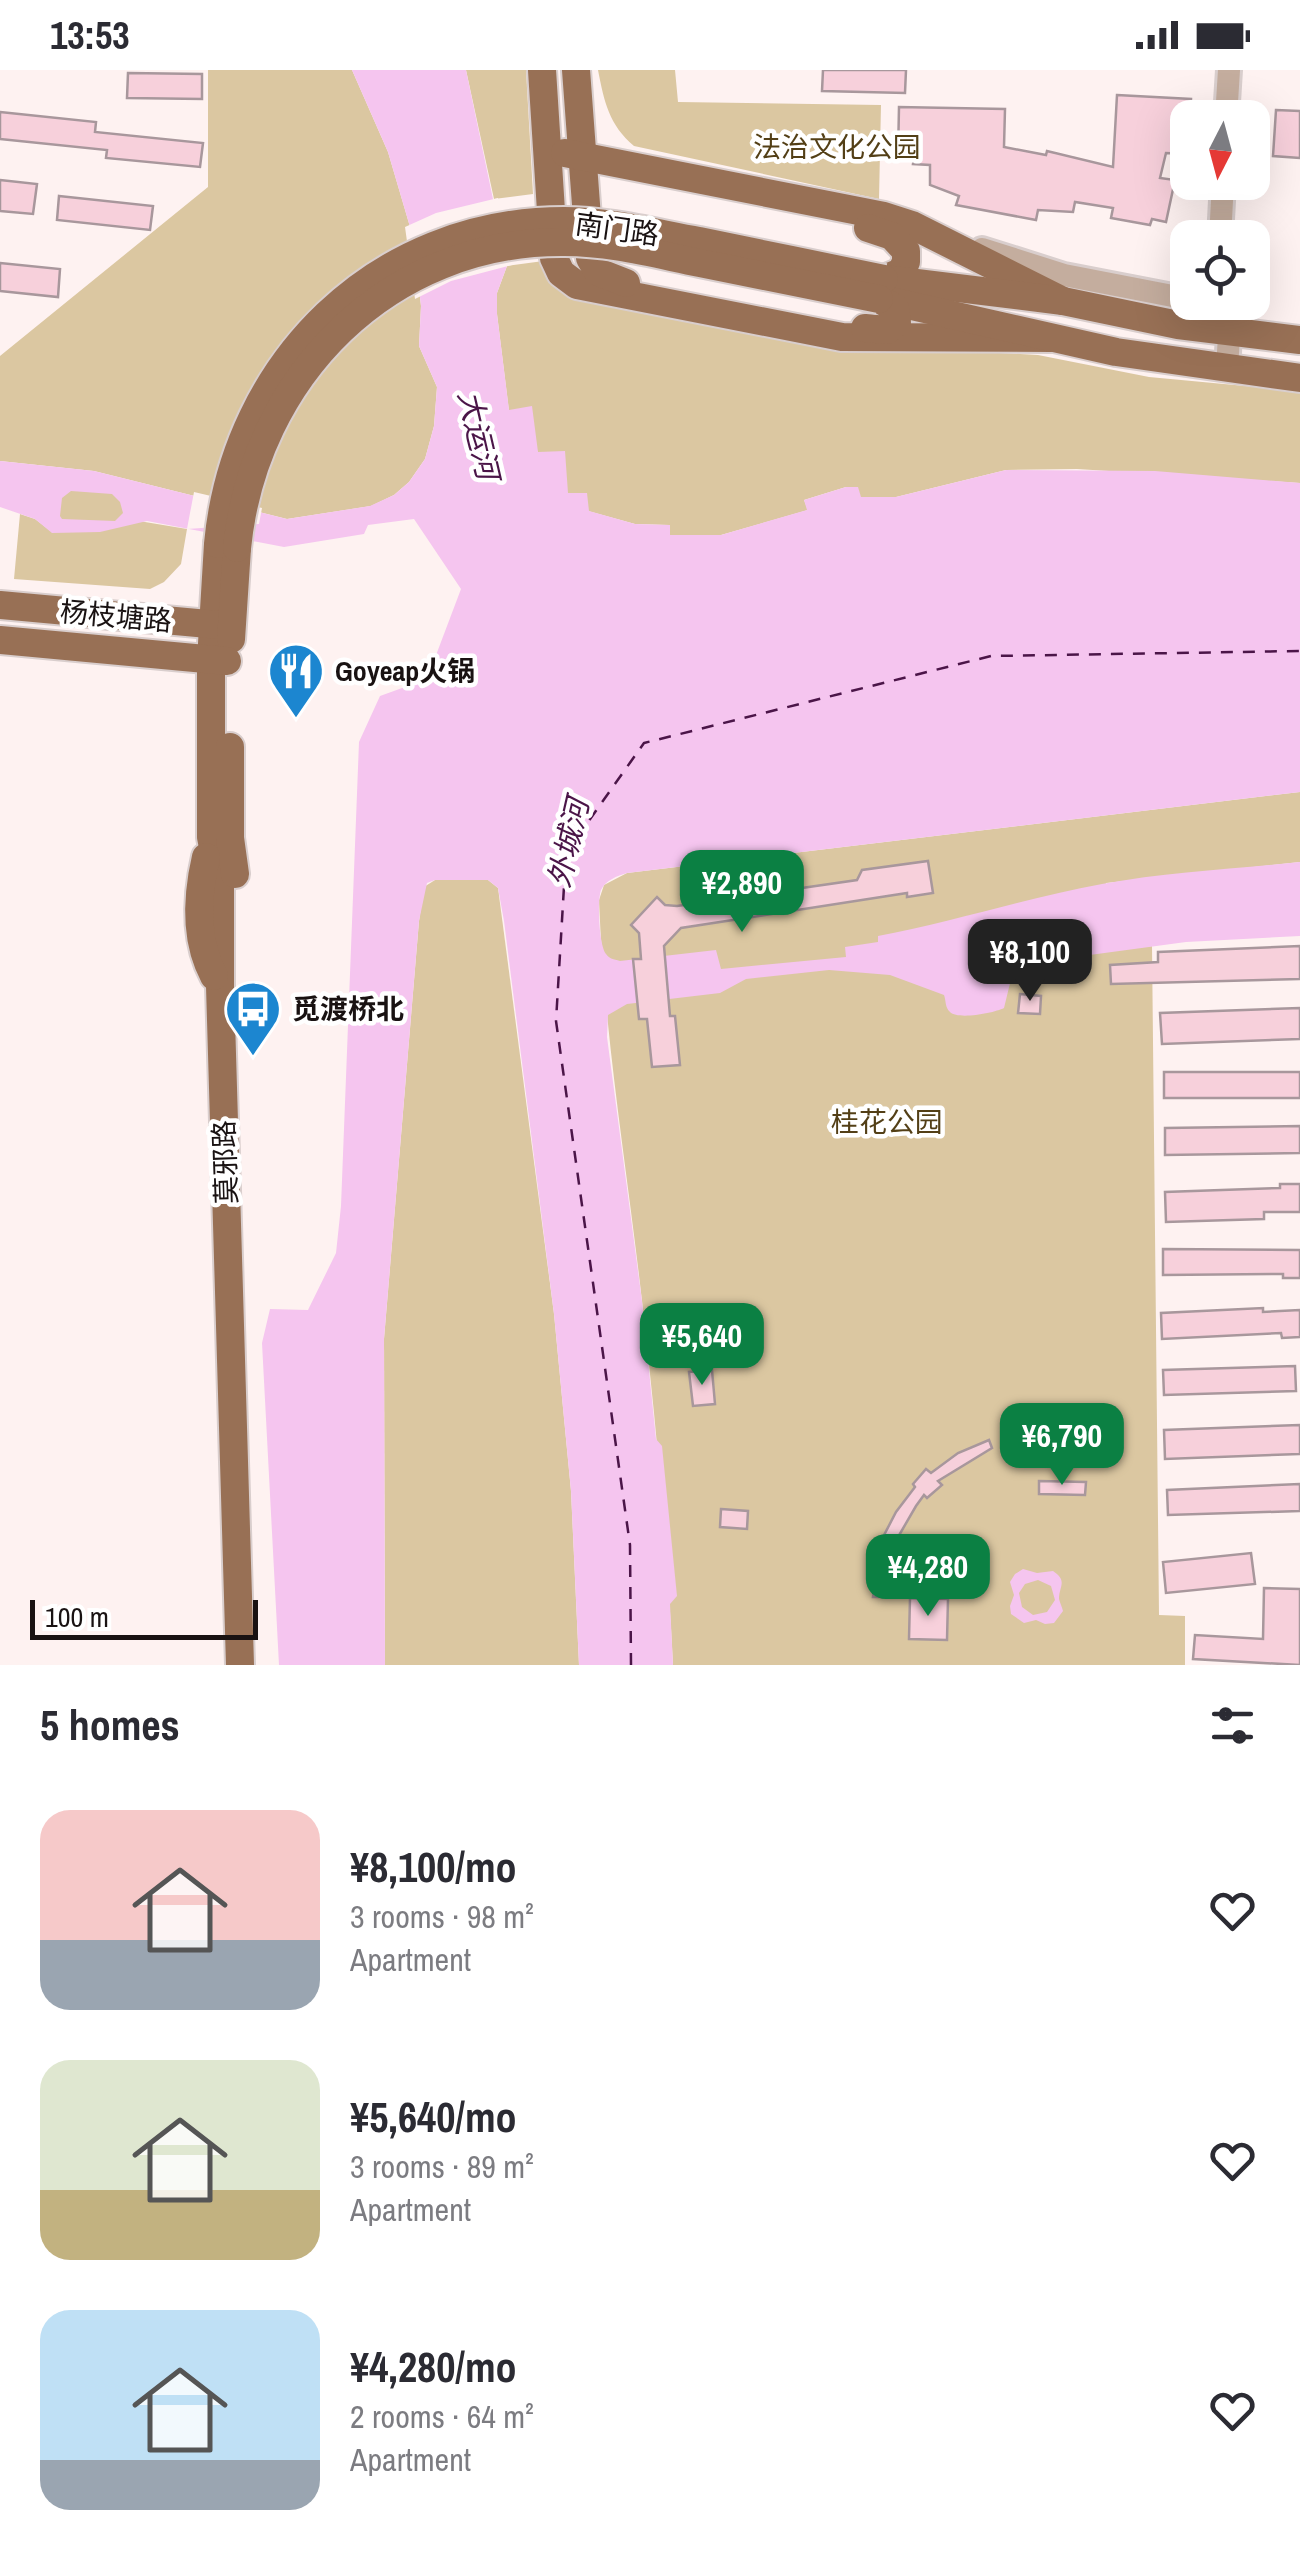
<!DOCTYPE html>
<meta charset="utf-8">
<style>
:root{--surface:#fff;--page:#f2f2f3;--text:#2b2b33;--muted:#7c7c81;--accent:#0b8043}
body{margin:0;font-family:"Archivo Narrow","Noto Sans SC",sans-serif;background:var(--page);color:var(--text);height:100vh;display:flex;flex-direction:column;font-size:38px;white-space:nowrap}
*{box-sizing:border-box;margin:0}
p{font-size:32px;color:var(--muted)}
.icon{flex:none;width:55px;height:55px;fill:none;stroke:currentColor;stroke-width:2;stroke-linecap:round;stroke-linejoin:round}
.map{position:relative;height:1595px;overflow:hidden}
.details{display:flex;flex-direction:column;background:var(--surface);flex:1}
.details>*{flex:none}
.needle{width:65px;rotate:186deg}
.tools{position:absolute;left:1170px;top:30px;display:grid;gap:20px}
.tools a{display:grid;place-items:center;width:100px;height:100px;border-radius:20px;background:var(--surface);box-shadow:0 10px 40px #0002;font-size:50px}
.scale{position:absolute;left:30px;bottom:25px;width:228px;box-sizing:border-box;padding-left:10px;border:5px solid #191212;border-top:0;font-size:28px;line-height:35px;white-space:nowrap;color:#191212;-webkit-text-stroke:8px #fff;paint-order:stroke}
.price{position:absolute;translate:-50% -85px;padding:0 22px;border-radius:20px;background:var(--accent);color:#fff;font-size:32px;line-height:65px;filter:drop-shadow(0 2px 5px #0008)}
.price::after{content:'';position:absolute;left:50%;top:60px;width:30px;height:22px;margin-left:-15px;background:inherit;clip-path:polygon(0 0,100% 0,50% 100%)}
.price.selected{background:#222;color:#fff}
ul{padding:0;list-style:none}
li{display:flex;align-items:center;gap:30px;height:250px;padding:0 40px}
li span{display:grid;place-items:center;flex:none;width:280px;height:200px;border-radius:30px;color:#555}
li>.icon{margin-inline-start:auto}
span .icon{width:120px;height:120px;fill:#fffc;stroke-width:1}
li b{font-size:42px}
h2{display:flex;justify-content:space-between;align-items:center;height:120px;padding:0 40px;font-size:42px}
.status{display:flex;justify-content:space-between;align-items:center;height:70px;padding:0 50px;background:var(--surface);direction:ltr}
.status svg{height:28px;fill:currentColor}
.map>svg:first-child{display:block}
.green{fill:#dbc7a1}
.water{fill:#f5c5ef;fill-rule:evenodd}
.pier{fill:#fef2f1}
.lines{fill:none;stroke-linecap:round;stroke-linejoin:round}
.ferry{stroke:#4b1548;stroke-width:2.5;stroke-dasharray:12 10;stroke-linecap:butt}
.building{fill:#f7d0db;stroke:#a8979c;stroke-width:2.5}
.minor-casing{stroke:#d9cecd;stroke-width:28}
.major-casing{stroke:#d9cecd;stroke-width:32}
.minor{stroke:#c4ad9e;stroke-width:22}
.major{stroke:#987055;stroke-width:28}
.major-bridge-casing{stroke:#d9cecd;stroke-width:32;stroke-linecap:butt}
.major-bridge{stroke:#987055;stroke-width:28}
.labels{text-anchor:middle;stroke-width:9;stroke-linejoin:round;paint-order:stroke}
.park-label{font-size:28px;fill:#533f16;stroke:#fff}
.street-label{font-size:28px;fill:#191212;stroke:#fff}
.poi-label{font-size:28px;font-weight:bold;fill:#191212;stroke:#fff;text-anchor:start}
.water-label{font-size:30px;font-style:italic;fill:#4b1548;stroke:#fff}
</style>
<div class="status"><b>13:53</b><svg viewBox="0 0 49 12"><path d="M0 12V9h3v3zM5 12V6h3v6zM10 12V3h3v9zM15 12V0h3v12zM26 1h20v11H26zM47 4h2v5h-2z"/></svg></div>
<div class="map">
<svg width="1300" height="1595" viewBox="0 0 1300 1595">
<rect width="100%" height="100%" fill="#fef2f1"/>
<g class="green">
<polygon points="208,0 352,0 388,82 413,167 421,236 419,276 437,317 434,356 425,389 409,412 394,425 371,436 287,449 94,401 0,391 0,286 208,117"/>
<polygon points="466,0 526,0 533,124 494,129"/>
<path d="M598 0H675L678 32 881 35 879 129 634 76C609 55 604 31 598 0Z"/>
<polygon points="551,190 552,205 889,277 1038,285 1149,307 1300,321 1300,413 1077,399 1006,400 896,427 860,427 846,417 804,430 808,440 721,465 669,465 669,455 635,454 588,441 568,424 509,341 497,244 497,223 507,196"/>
<polygon points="62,409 132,421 139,451 187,459 181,494 164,512 150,519 14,509 20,444 35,449 52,462"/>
<path d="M1300 722V792L1106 813 1093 883 1152 876 1159 1545 1185 1546V1595H673C667 1473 656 1352 642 1231 627 1097 604 965 599 830L604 815 627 803Z"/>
<polygon points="435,810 488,810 498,818 554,1244 571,1421 579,1595 385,1595 384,1269 419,851 424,817"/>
</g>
<g class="water">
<path d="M352 0H466L507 196 497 223V244L509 340 532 336 538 382 565 381 568 423H587L589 441 635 454 670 455V465H721L807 440 804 430 846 417H858L861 427H896L1006 400 1155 401 1300 413V722L627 803C617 806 606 810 601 820 597 831 599 875 606 884 610 889 613 889 620 891L716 880 721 899 846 887 845 877 878 872V866C953 852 1026 828 1102 814 1167 802 1234 799 1300 792V866L1186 872 1023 894 1012 905 1004 938C994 943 958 950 950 942 945 938 946 930 944 925L890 905 829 900 746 909 720 923 627 934 608 945 607 967 642 1231 656 1369 662 1376 677 1526 670 1534 673 1595H579L571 1421 554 1244 504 851 498 818 488 810H435L427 813 419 851 384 1269 385 1595H279L262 1273 270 1239 308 1240 336 1183 341 1136 359 672 380 626 427 609 461 519 414 449 368 455 364 464 284 477 147 451 100 462 52 463 35 449 0 437V391L94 401 287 449 370 436 394 425 409 412 425 389 434 356 437 317 419 276 421 236 413 167 388 82ZM71 421 112 424 120 432 123 443 115 451 62 449 60 446 62 428Z"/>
<path d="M1023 1499 1037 1503 1053 1501C1068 1511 1059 1516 1059 1529 1060 1533 1062 1537 1063 1541L1054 1553 1045 1554 1036 1550 1024 1553 1011 1544 1010 1536 1014 1525 1010 1512 1015 1504ZM1038 1510 1051 1516 1055 1530 1047 1542 1033 1545 1022 1537 1019 1523 1025 1514Z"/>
</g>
<g class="pier">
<polygon points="498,128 512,195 451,211 415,229 405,157 436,143"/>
<polygon points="194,422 262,438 259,454 187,459"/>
</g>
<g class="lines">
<polyline class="ferry" points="631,1595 630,1475 556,951 566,783 644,673 991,586 1300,581"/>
</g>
<g class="building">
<polygon points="823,0 906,0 905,23 822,21"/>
<polygon points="128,3 202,4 202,29 127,28"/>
<polygon points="1117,25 1191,29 1188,84 1166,83 1160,108 1175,110 1166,152 1152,149 1150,155 1111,148 1113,138 1075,132 1073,142 1038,140 1036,150 956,135 959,126 930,115 930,95 913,94 914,87 898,86 899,37 1005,39 1004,77 1046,85 1047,81 1113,97"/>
<polygon points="1276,40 1300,41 1300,88 1273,86"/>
<polygon points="0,42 96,52 95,62 203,73 200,97 106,88 107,80 0,69"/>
<polygon points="0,110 37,114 33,144 0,141"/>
<polygon points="59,126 153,136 150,160 57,150"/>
<polygon points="0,193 60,199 58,227 0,221"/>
<polygon points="928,791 933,823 907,827 907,823 681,858 664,876 670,946 675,946 680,995 652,997 647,949 639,949 633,889 641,889 639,863 631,855 657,827 665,835 677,836 857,810 862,800"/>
<polygon points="1300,876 1300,909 1111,914 1110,895 1158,892 1158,882"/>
<polygon points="1020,924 1041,926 1040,944 1018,943"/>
<polygon points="1300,938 1300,969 1162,974 1160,943"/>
<rect x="1164" y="1002" width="136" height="26"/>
<polygon points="1300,1056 1300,1083 1165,1085 1165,1058"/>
<polygon points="1280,1114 1300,1114 1300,1142 1264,1142 1264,1149 1166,1152 1165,1122 1280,1118"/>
<polygon points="1163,1179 1300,1180 1300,1208 1283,1208 1283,1204 1163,1205"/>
<polygon points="1263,1238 1263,1242 1300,1240 1300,1267 1282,1268 1281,1263 1162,1269 1161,1243"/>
<polygon points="1295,1296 1296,1321 1164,1325 1163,1300"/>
<polygon points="712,1300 715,1334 693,1336 689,1302"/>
<polygon points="1300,1355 1300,1384 1165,1389 1164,1360"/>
<polygon points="989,1370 992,1378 938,1411 942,1415 927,1428 924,1425 916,1436 894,1474 884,1527 873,1527 882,1469 896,1442 915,1417 913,1414 926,1399 931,1403 958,1383"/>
<polygon points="1039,1411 1086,1412 1085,1425 1039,1424"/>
<polygon points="1300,1414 1300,1441 1168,1445 1167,1420"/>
<polygon points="721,1439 748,1441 747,1459 720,1457"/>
<polygon points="1251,1483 1255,1514 1166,1523 1163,1492"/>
<polygon points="1264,1518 1300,1519 1300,1595 1193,1589 1195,1565 1263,1569"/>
<polygon points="910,1528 948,1529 947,1570 909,1569"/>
</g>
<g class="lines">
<g class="minor-casing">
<g id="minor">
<polyline points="1226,48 1229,0"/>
<polyline points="1220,168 1223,112"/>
<polyline points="982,179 1064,205 1188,229"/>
<polyline points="1227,299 1231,232"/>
</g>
</g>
<g class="major-casing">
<g id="major">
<polyline points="542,0 554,188 561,203 577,215 842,267 1051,268"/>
<polyline points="576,0 590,188 598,202 626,213"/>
<polyline points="565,83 884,146 912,155 1063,231"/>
<polyline points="868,158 892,166 906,181 906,192 901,202 884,209"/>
<polyline points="884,209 1063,231 1178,255 1300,270"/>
<polyline points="881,229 1116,282 1300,308"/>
<polyline points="865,258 887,260 897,252 895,238 879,229"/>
<polyline points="218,474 211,590 211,767 220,812 220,916 240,1595"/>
<polyline points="0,535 230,556"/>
<polyline points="231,569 237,478"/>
<polyline points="0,570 227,591"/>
<polyline points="230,677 230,768 235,804"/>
<path d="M206 787C197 826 194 869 214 906"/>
</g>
</g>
<use href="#minor" class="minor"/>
<use href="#major" class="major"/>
<g class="major-bridge-casing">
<g id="major-bridge">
<path d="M218 474C235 292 377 151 564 151 610 151 654 163 699 171 761 184 822 196 884 209"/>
<path d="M237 478C254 307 388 170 565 172 611 172 655 184 700 193 760 205 820 217 879 229"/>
</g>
</g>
<use href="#major-bridge" class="major-bridge"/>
</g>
<defs>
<g id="restaurant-pin" transform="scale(2.875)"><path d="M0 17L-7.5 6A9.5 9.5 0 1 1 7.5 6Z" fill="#1c86d0" stroke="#fff"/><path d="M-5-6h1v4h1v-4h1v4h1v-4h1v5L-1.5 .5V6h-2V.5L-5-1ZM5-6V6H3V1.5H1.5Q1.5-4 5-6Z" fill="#fff"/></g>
<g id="bus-pin" transform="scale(2.875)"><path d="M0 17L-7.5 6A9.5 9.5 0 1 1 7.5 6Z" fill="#1c86d0" stroke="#fff"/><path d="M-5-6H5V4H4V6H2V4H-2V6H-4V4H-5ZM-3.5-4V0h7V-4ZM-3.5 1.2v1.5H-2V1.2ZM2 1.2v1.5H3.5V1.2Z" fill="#fff"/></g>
</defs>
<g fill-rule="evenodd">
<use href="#restaurant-pin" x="296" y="601"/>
<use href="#bus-pin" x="253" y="939"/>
</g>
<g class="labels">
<g class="park-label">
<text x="837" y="87">法治文化公园</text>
<text x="887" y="1062">桂花公园</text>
</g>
<g class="street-label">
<text transform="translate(617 159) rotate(8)" y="10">南门路</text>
<text transform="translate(116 546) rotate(5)" y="10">杨枝塘路</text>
<text transform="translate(225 1092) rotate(-92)" y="10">莫邪路</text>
</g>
<g class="poi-label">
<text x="335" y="611">Goyeap火锅</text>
<text x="292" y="949">觅渡桥北</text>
</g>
<g class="water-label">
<text transform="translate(478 365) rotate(77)" y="10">大运河</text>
<text transform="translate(569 773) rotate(-77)" y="10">外城河</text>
</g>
</g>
</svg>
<div class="tools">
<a><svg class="needle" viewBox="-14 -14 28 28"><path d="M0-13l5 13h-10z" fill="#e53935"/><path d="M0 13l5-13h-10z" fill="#7c7c81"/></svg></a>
<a><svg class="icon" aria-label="locate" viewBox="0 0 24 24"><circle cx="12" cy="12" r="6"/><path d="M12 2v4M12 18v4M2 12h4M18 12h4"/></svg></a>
</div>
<div class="scale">100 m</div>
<b class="price" style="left:742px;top:865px">¥2,890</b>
<b class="price selected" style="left:1030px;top:934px">¥8,100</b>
<b class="price" style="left:702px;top:1318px">¥5,640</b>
<b class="price" style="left:1062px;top:1418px">¥6,790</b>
<b class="price" style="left:928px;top:1549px">¥4,280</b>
</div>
<section class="details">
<h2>5 homes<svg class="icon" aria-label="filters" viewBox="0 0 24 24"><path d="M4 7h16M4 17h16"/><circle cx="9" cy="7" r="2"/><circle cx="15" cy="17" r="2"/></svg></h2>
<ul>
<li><span style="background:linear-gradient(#f6c9c9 65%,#9aa5b1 0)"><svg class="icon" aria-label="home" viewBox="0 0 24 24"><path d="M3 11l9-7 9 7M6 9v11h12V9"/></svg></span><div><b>¥8,100/mo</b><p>3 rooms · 98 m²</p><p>Apartment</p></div><svg class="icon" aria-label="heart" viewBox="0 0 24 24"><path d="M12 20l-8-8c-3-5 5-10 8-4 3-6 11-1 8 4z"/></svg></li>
<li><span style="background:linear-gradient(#dfe7d0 65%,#c2b280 0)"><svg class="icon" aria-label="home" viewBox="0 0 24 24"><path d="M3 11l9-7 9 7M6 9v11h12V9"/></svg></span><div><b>¥5,640/mo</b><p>3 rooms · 89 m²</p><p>Apartment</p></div><svg class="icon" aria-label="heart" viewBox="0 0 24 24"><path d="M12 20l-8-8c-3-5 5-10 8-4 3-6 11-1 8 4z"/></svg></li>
<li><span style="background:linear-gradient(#bfe0f5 75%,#9aa5b1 0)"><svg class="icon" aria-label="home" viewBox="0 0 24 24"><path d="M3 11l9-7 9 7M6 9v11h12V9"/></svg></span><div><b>¥4,280/mo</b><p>2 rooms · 64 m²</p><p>Apartment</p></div><svg class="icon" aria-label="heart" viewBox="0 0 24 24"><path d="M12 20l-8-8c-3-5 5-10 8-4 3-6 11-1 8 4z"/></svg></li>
</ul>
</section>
